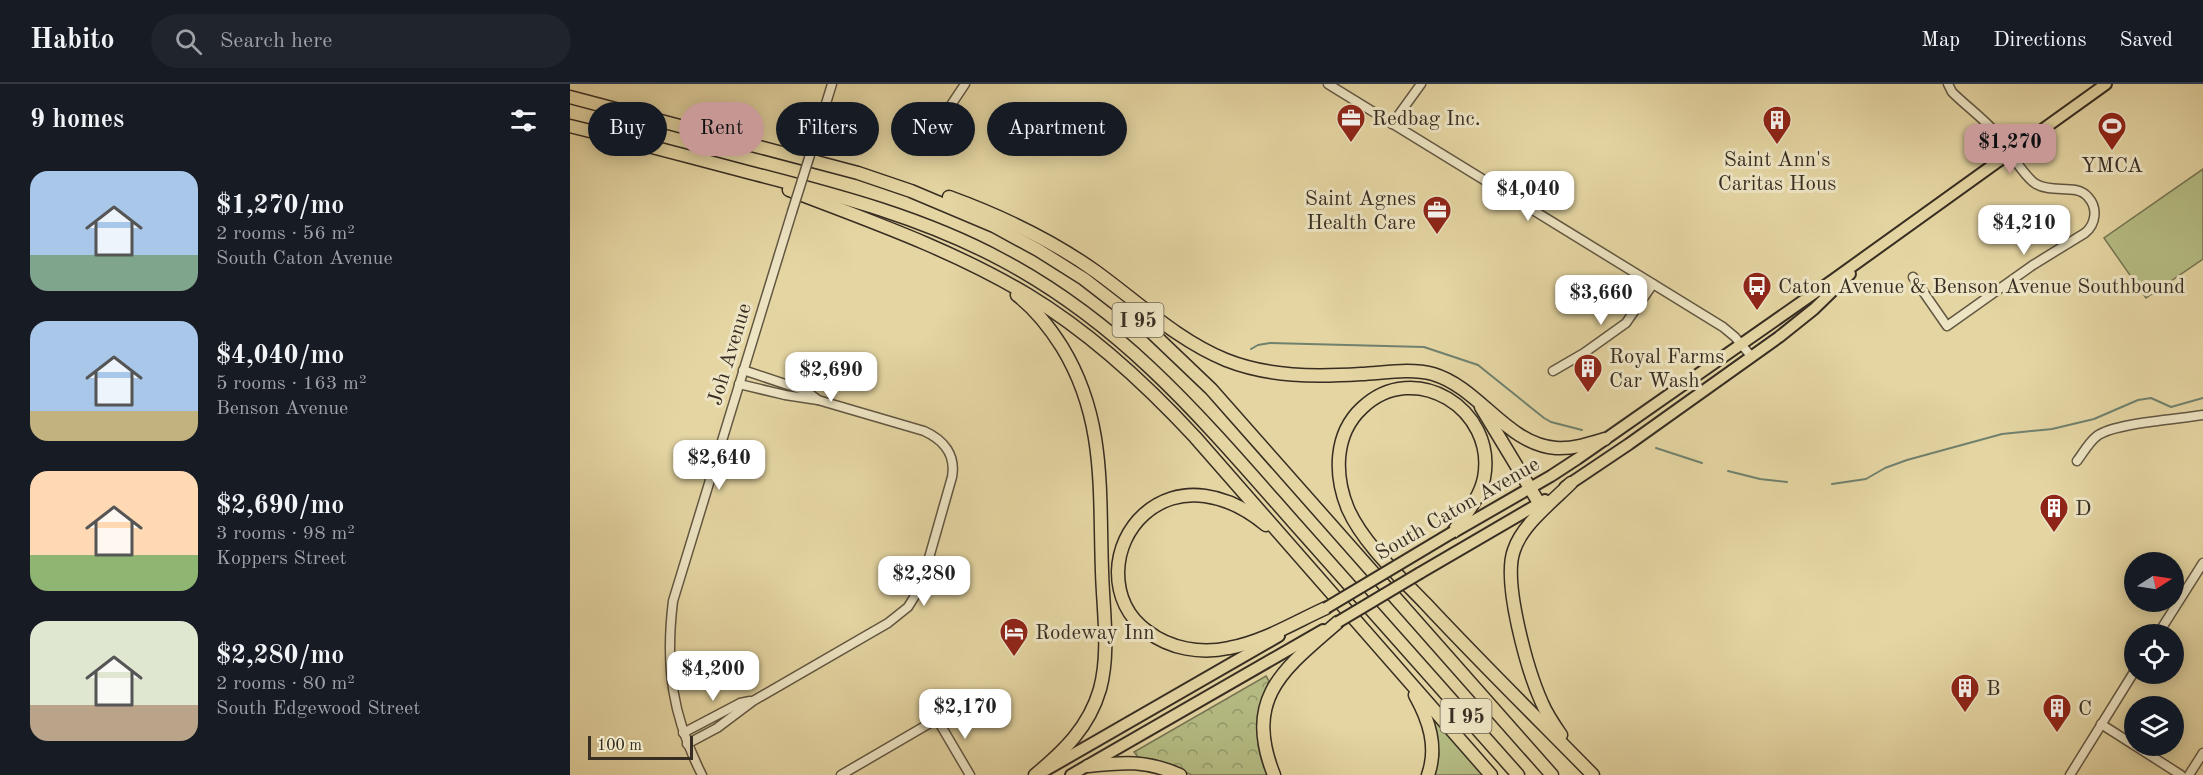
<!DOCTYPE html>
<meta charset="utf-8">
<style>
:root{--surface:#171b24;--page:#20242c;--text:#f1f3f6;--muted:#9ea1a6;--line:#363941;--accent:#c59692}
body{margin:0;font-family:"Old Standard TT",serif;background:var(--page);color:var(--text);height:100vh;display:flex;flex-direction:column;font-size:22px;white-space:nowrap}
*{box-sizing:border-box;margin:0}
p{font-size:20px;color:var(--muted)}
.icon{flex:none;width:33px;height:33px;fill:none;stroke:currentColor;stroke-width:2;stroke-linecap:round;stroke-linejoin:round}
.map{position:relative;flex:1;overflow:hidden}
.drawer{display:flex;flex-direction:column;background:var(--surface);width:570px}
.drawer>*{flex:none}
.hud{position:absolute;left:18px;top:18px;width:570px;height:54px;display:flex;gap:12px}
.needle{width:39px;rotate:78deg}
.controls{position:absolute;left:1554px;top:468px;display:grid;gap:12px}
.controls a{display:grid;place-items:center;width:60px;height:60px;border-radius:50%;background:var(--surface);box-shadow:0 3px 15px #0003;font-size:30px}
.scale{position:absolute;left:18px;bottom:15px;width:105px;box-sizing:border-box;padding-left:6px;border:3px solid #372d22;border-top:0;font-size:16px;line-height:21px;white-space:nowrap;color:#372d22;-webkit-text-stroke:4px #ede4c3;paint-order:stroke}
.price{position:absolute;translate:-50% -51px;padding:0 14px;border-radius:12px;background:#fff;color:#222;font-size:20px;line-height:39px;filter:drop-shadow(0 2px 3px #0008)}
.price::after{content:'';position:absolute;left:50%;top:36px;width:18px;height:14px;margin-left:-9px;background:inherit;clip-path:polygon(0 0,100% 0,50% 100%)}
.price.on{background:var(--accent);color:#111}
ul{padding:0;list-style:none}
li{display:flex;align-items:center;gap:18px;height:150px;padding:0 30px}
li span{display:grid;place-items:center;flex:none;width:168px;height:120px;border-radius:18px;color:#555}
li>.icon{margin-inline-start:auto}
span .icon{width:72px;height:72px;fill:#fffc;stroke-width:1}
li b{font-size:26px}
h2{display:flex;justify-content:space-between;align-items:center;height:72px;padding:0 30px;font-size:26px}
.pill{padding:0 21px;border-radius:27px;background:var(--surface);box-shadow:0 3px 15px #0003;font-size:21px;line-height:54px}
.pill.on{background:var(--accent);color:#111}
header{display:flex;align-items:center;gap:36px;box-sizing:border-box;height:84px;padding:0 30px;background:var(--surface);border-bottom:2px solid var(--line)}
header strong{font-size:28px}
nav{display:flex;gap:33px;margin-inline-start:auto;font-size:21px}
.search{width:420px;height:54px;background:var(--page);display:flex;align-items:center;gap:15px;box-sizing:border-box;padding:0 21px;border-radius:33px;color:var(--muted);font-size:22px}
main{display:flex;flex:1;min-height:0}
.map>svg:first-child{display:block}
.green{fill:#b5bd84;stroke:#767553;stroke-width:1.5}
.forest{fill:url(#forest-crowns);stroke:#767553;stroke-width:1.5}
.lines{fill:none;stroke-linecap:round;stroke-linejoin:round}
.stream{stroke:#70816e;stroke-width:2}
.minor-casing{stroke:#625742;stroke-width:11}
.major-casing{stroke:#372d22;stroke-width:14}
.highway-casing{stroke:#372d22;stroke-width:15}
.minor{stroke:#ede4c3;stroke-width:8}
.major{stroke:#e4d5a2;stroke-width:10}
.highway{stroke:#e4d5a2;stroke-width:12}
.minor-bridge-casing{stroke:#625742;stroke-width:11;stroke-linecap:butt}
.major-bridge-casing{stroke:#372d22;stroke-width:14;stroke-linecap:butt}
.minor-bridge{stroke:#ede4c3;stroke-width:8}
.major-bridge{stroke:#e4d5a2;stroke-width:10}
.labels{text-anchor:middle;stroke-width:6;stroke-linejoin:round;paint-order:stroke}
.shield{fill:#ede4c3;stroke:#6e6452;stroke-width:1.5}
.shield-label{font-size:20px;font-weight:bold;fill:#372d22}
.poi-label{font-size:21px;fill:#372d22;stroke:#ede4c3;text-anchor:start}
.street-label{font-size:21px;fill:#372d22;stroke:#ede4c3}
</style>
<header>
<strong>Habito</strong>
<div class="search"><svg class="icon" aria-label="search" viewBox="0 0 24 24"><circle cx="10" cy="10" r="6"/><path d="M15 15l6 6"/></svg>Search here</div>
<nav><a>Map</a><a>Directions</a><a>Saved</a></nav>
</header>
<main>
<section class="drawer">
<h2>9 homes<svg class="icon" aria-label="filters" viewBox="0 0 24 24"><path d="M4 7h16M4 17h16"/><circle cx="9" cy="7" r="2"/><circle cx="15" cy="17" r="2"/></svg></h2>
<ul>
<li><span style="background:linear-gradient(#a9c7e8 70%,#7fa58c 0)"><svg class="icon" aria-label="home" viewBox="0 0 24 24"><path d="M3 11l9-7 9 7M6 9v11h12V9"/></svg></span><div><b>$1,270/mo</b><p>2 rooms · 56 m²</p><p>South Caton Avenue</p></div></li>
<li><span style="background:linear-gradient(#a9c7e8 75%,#c2b280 0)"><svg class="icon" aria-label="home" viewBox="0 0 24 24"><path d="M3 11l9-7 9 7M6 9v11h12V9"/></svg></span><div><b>$4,040/mo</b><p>5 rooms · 163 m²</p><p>Benson Avenue</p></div></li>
<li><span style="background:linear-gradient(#ffd9b3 70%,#8fb573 0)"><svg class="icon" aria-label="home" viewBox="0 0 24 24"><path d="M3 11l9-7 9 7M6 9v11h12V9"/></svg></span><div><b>$2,690/mo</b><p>3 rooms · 98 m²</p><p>Koppers Street</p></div></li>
<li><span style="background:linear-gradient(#dfe7d0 70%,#b9a48a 0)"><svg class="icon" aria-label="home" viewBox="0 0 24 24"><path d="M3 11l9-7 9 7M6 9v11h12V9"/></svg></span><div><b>$2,280/mo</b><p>2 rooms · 80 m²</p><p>South Edgewood Street</p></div></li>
</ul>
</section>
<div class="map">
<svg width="1633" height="691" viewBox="0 0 1633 691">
<defs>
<pattern id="forest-crowns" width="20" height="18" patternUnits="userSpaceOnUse" patternTransform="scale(1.5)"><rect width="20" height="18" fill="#b5bd84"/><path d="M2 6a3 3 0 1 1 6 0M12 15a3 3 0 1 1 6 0" fill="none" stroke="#949a6c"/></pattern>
</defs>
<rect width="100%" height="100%" fill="#e4d5a2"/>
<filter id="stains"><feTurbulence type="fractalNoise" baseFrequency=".00333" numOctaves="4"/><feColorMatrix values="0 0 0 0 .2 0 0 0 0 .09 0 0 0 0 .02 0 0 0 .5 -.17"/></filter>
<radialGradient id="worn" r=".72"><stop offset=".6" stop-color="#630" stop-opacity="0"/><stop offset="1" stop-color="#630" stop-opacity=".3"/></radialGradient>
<g class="green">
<polygon points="1633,85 1633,175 1576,214 1534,154"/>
<polygon points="866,635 913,691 865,691 869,670 864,640"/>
</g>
<path class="forest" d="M696 592 699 597C687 628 681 661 698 691H622L585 676 568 673 564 668Z"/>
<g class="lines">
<g class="stream">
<polyline points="681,265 688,261 700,259 854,263 908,281 974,334 981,338 1012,346"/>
<polyline points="1086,364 1132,379"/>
<polyline points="1158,387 1190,395 1217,398"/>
<polyline points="1262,400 1296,395 1315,384 1337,376 1432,350 1482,345 1524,335 1568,316 1581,314 1601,323 1633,314"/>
</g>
<g class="minor-casing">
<g id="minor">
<polyline points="758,0 1153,243 1165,253 1181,272"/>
<polyline points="822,40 851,0"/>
<polyline points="245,55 262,0"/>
<polyline points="355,60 395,0"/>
<path d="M1343 193 1377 242 1463 181 1515 149C1526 140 1528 124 1518 113 1506 99 1483 110 1466 100 1454 93 1436 62 1426 49 1413 34 1396 22 1382 8L1378 0"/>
<polyline points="983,287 1014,269 1056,239 1083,200"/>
<polyline points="169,300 215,311 248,316 236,307 173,286"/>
<path d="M1507 377C1513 369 1519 358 1527 352 1544 339 1610 335 1633 331"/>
<polyline points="1588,550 1633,479"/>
<polyline points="1531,640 1611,691"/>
<polyline points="113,649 170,619 180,617"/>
<path d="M117 660 147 644 183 617 318 539 338 523 351 502 382 393C386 371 374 356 354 347L248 316"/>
<path d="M132 691C102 632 95 582 103 517L222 128"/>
<polyline points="271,691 367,635 400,691"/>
<polyline points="1500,691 1564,588"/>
<polyline points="1619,691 1633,669"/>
</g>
</g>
<g class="major-casing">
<g id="major">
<polyline points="995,403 1059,360 1209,253 1244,225 1280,190"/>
<polyline points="884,448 981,392 1007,375 1263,196 1536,0"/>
<polyline points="850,489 975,416"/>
<polyline points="476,686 709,552"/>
<polyline points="501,691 753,546"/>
</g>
</g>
<g class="highway-casing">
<g id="highway">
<polyline points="0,13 288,89 341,107 424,142 468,166 514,195 576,243 641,305 982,691"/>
<path d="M0 42C62 57 123 74 185 90 270 112 354 134 432 176 556 242 635 338 726 441 800 525 874 608 948 691"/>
<path d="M219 106C300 137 383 166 458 211 521 249 575 299 625 353L921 691"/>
<path d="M379 113C431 132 480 155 525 187 568 218 607 256 656 276 699 293 745 293 791 290 814 289 840 284 863 290 910 304 936 360 986 364 1003 365 1019 360 1035 355"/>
<path d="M447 211C465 225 480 244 492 263 536 335 529 406 532 487 533 526 540 568 530 605 519 643 494 667 465 691"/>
<polyline points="911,323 969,419"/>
<path d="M696 441C679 427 658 415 635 412 588 405 549 442 548 488 548 512 558 533 577 547 600 565 631 570 659 564 693 558 725 538 756 524"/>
<path d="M883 448C895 431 910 414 914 394 927 325 844 274 792 324 764 350 764 391 778 425 793 459 829 492 855 519 910 578 967 634 1023 691"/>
<path d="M845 611C859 636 868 663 858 691"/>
<path d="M991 651C984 641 977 631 972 619 958 588 932 498 944 466 952 441 982 418 1001 399"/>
<path d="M518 682C554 678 576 676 610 691"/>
<path d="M704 691C673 613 714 585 768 538"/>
</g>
</g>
<use href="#minor" class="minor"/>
<use href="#major" class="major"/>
<use href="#highway" class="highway"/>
<g class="minor-bridge-casing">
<polyline id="minor-bridge" points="222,128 245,55"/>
</g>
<g class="major-bridge-casing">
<g id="major-bridge">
<polyline points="756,524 883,448"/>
<polyline points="768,538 850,489"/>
</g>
</g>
<use href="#minor-bridge" class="minor-bridge"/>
<use href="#major-bridge" class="major-bridge"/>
</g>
<defs>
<g id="office-pin" transform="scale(1.5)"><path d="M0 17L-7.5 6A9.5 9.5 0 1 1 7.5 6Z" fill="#8f2418" stroke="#ede4c3"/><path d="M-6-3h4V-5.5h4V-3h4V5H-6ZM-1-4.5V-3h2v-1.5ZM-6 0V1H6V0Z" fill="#fff"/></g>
<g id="building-pin" transform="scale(1.5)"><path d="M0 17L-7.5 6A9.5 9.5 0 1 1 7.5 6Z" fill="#8f2418" stroke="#ede4c3"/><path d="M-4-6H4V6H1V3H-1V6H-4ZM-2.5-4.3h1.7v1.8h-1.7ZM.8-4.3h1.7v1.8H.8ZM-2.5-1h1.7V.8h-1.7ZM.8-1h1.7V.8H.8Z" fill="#fff"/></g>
<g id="stadium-pin" transform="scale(1.5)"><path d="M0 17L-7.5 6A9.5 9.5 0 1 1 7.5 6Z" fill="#8f2418" stroke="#ede4c3"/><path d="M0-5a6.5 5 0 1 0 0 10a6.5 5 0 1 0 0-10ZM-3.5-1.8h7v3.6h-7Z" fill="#fff"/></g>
<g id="bus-pin" transform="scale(1.5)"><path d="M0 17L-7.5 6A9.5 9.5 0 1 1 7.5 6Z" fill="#8f2418" stroke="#ede4c3"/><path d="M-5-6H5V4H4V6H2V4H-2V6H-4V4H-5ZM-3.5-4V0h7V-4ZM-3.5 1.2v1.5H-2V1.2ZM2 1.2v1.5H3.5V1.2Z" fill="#fff"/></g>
<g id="hotel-pin" transform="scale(1.5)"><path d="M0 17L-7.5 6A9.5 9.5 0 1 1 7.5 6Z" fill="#8f2418" stroke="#ede4c3"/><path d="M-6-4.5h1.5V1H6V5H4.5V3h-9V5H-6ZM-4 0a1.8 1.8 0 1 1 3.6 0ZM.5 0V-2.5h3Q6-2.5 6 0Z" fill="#fff"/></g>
</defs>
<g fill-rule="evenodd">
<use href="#office-pin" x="781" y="34"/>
<use href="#building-pin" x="1207" y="36"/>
<use href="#stadium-pin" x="1542" y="42"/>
<use href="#office-pin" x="867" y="126"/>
<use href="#bus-pin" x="1187" y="202"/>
<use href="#building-pin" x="1018" y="284"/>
<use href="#building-pin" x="1484" y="424"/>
<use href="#hotel-pin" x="444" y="548"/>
<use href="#building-pin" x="1395" y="604"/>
<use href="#building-pin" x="1487" y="624"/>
</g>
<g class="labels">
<g class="shield">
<rect x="542.5" y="219" width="51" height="34" rx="4.5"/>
<rect x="870.5" y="615" width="51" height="34" rx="4.5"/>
</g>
<g class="shield-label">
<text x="568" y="243">I 95</text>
<text x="896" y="639">I 95</text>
</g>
<g class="poi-label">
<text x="802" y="41">Redbag Inc.</text>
<text x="1207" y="82" text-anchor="middle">Saint Ann's<tspan x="1207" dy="24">Caritas Hous</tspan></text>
<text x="1542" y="88" text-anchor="middle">YMCA</text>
<text x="846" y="121" text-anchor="end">Saint Agnes<tspan x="846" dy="24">Health Care</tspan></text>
<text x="1208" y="209">Caton Avenue &amp; Benson Avenue Southbound</text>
<text x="1039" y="279">Royal Farms<tspan x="1039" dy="24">Car Wash</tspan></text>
<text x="1505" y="431">D</text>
<text x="465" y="555">Rodeway Inn</text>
<text x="1416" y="611">B</text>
<text x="1508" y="631">C</text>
</g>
<g class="street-label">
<text transform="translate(159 270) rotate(-73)" y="7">Joh Avenue</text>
<text transform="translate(887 424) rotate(-30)" y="7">South Caton Avenue</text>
</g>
</g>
<rect width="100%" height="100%" filter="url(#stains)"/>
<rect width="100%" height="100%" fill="url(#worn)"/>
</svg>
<div class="controls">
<a><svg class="needle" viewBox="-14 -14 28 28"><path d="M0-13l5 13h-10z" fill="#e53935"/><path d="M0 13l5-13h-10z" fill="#9ea1a6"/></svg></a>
<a><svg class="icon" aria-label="locate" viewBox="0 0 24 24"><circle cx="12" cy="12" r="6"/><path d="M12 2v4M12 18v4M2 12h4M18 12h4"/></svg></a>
<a><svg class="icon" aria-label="layers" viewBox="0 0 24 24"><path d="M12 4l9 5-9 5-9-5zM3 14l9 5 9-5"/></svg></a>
</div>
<div class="scale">100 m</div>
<b class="price on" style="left:1440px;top:91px">$1,270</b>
<b class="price" style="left:958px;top:138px">$4,040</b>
<b class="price" style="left:1454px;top:172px">$4,210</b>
<b class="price" style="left:1031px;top:242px">$3,660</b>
<b class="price" style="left:261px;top:319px">$2,690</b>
<b class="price" style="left:149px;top:407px">$2,640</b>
<b class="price" style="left:354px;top:523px">$2,280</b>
<b class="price" style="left:143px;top:618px">$4,200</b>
<b class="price" style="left:395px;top:656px">$2,170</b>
<div class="hud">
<a class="pill">Buy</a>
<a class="pill on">Rent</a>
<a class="pill">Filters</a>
<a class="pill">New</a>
<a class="pill">Apartment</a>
</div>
</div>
</main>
